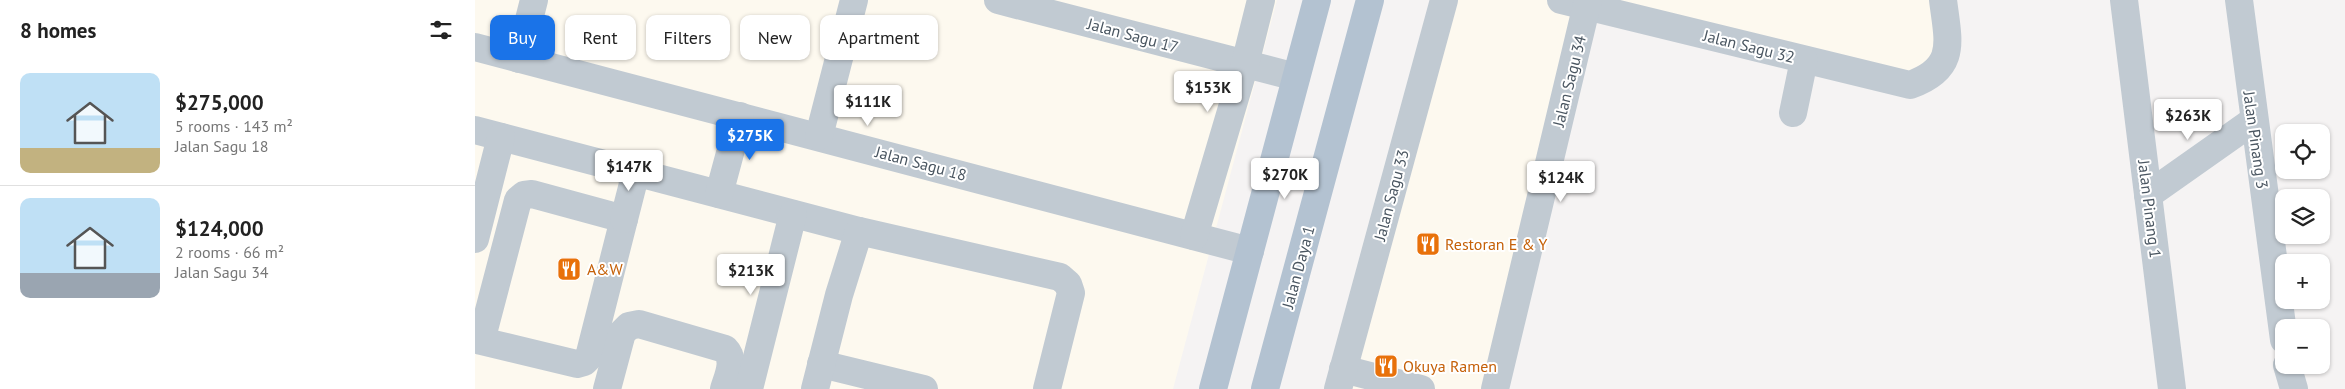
<!DOCTYPE html>
<meta charset="utf-8">
<style>
:root{--surface:#fff;--page:#f2f2f2;--text:#222;--muted:#767676;--line:#e0e0e0;--accent:#1a73e8}
body{margin:0;font-family:"PT Sans",sans-serif;background:var(--page);color:var(--text);height:100vh;display:flex;flex-direction:column;font-size:19px;white-space:nowrap}
*{box-sizing:border-box;margin:0}
p{font-size:16px;color:var(--muted)}
.icon{flex:none;width:28px;height:28px;fill:none;stroke:currentColor;stroke-width:2;stroke-linecap:round;stroke-linejoin:round}
.map{position:relative;flex:1;overflow:hidden}
.details{display:flex;flex-direction:column;background:var(--surface);width:475px}
.details>*{flex:none}
.top-card{position:absolute;left:15px;top:15px;width:475px;height:45px;display:flex;gap:10px}
.controls{position:absolute;left:1800px;top:124px;display:grid;gap:10px}
.controls a{display:grid;place-items:center;width:55px;height:55px;border-radius:10px;background:var(--surface);box-shadow:0 1px 4px #0004;font-size:25px}
.price{position:absolute;translate:-50% -42px;padding:0 11px;border-radius:5px;background:#fff;color:#222;font-size:16px;line-height:32px;filter:drop-shadow(0 1px 2px #0008)}
.price::after{content:'';position:absolute;left:50%;top:30px;width:15px;height:11px;margin-left:-8px;background:inherit;clip-path:polygon(0 0,100% 0,50% 100%)}
.price.current{background:var(--accent);color:#fff}
ul{padding:0;list-style:none}
li{display:flex;align-items:center;gap:15px;height:125px;padding:0 20px}
li+li{border-top:1px solid var(--line)}
li span{display:grid;place-items:center;flex:none;width:140px;height:100px;border-radius:10px;color:#555}
li>.icon{margin-inline-start:auto}
span .icon{width:60px;height:60px;fill:#fffc;stroke-width:1}
li b{font-size:21px}
h2{display:flex;justify-content:space-between;align-items:center;height:60px;padding:0 20px;font-size:21px}
.pill{padding:0 18px;border-radius:10px;background:var(--surface);box-shadow:0 1px 4px #0004;font-size:18px;line-height:45px}
.pill.current{background:var(--accent);color:#fff}
main{display:flex;flex:1;min-height:0}
.map>svg:first-child{display:block}
.commercial{fill:#fdf9ef}
.lines{fill:none;stroke-linecap:round;stroke-linejoin:round}
.minor{stroke:#c1cad2;stroke-width:28}
.major{stroke:#b3c2d1;stroke-width:28}
.labels{text-anchor:middle;stroke-width:4;stroke-linejoin:round;paint-order:stroke}
.street-label{font-size:16px;fill:#4a5661;stroke:#fff}
.food-label{font-size:16px;fill:#c56008;stroke:#fff;text-anchor:start}
</style>
<main>
<section class="details">
<h2>8 homes<svg class="icon" aria-label="filters" viewBox="0 0 24 24"><path d="M4 7h16M4 17h16"/><circle cx="9" cy="7" r="2"/><circle cx="15" cy="17" r="2"/></svg></h2>
<ul>
<li><span style="background:linear-gradient(#bfe0f5 75%,#c2b280 0)"><svg class="icon" aria-label="home" viewBox="0 0 24 24"><path d="M3 11l9-7 9 7M6 9v11h12V9"/></svg></span><div><b>$275,000</b><p>5 rooms · 143 m²</p><p>Jalan Sagu 18</p></div></li>
<li><span style="background:linear-gradient(#bfe0f5 75%,#9aa5b1 0)"><svg class="icon" aria-label="home" viewBox="0 0 24 24"><path d="M3 11l9-7 9 7M6 9v11h12V9"/></svg></span><div><b>$124,000</b><p>2 rooms · 66 m²</p><p>Jalan Sagu 34</p></div></li>
</ul>
</section>
<div class="map">
<svg width="1870" height="389" viewBox="0 0 1870 389">
<rect width="100%" height="100%" fill="#f5f3f3"/>
<g class="commercial">
<polygon points="0,0 802,0 698,389 0,389"/>
<polygon points="957,0 1479,0 1485,49 1476,71 1462,85 1120,20 1029,389 851,389"/>
</g>
<g class="lines">
<g class="minor">
<polyline points="523,0 821,77"/>
<path d="M1086 0 1435 85C1483 68 1473 41 1468 0"/>
<polyline points="1649,0 1697,389"/>
<polyline points="1764,0 1809,340"/>
<polyline points="0,47 775,251"/>
<polyline points="44,59 59,0"/>
<polyline points="1318,113 1329,60"/>
<polyline points="0,130 384,231"/>
<polyline points="344,136 379,0"/>
<polygon points="57,194 149,219 114,357 109,362 102,364 6,341 43,200 49,195"/>
<polyline points="244,194 265,116"/>
<polyline points="1673,195 1778,121"/>
<polyline points="149,219 161,172"/>
<polyline points="719,236 770,64 786,0"/>
<polyline points="0,239 26,137"/>
<polyline points="346,364 449,389"/>
<polyline points="1812,365 1819,389"/>
<polyline points="868,369 946,389"/>
<path d="M132 389 147 333 154 326 164 324 250 349C261 360 253 376 249 389"/>
<polyline points="274,389 318,214"/>
<polyline points="340,389 364,295 384,231 585,277 593,284 596,293 572,389"/>
<polyline points="863,389 969,0"/>
<polyline points="1020,389 1113,0"/>
</g>
<g class="major">
<polyline points="738,389 842,0"/>
<polyline points="790,389 895,0"/>
</g>
</g>
<defs>
<g id="restaurant-square" transform="scale(1.25)"><rect x="-9" y="-9" width="18" height="18" rx="4" fill="#e8710a" stroke="#fff"/><path d="M-5-6h1v4h1v-4h1v4h1v-4h1v5L-1.5 .5V6h-2V.5L-5-1ZM5-6V6H3V1.5H1.5Q1.5-4 5-6Z" fill="#fff"/></g>
</defs>
<g fill-rule="evenodd">
<use href="#restaurant-square" x="953" y="244"/>
<use href="#restaurant-square" x="94" y="269"/>
<use href="#restaurant-square" x="911" y="366"/>
</g>
<g class="labels">
<g class="street-label">
<text transform="translate(658 35) rotate(15)" y="6">Jalan Sagu 17</text>
<text transform="translate(1274 46) rotate(14)" y="6">Jalan Sagu 32</text>
<text transform="translate(1094 81) rotate(-76)" y="6">Jalan Sagu 34</text>
<text transform="translate(1781 140) rotate(82)" y="6">Jalan Pinang 3</text>
<text transform="translate(446 163) rotate(15)" y="6">Jalan Sagu 18</text>
<text transform="translate(916 195) rotate(-75)" y="6">Jalan Sagu 33</text>
<text transform="translate(1675 209) rotate(83)" y="6">Jalan Pinang 1</text>
<text transform="translate(823 267) rotate(-75)" y="6">Jalan Daya 1</text>
</g>
<g class="food-label">
<text x="970" y="250">Restoran E &amp; Y</text>
<text x="112" y="275">A&amp;W</text>
<text x="928" y="372">Okuya Ramen</text>
</g>
</g>
</svg>
<div class="controls">
<a><svg class="icon" aria-label="locate" viewBox="0 0 24 24"><circle cx="12" cy="12" r="6"/><path d="M12 2v4M12 18v4M2 12h4M18 12h4"/></svg></a>
<a><svg class="icon" aria-label="layers" viewBox="0 0 24 24"><path d="M12 4l9 5-9 5-9-5zM3 14l9 5 9-5"/></svg></a>
<a>+</a>
<a>−</a>
</div>
<b class="price" style="left:733px;top:113px">$153K</b>
<b class="price" style="left:393px;top:127px">$111K</b>
<b class="price" style="left:1713px;top:141px">$263K</b>
<b class="price current" style="left:275px;top:161px">$275K</b>
<b class="price" style="left:154px;top:192px">$147K</b>
<b class="price" style="left:810px;top:200px">$270K</b>
<b class="price" style="left:1086px;top:203px">$124K</b>
<b class="price" style="left:276px;top:296px">$213K</b>
<div class="top-card">
<a class="pill current">Buy</a>
<a class="pill">Rent</a>
<a class="pill">Filters</a>
<a class="pill">New</a>
<a class="pill">Apartment</a>
</div>
</div>
</main>
